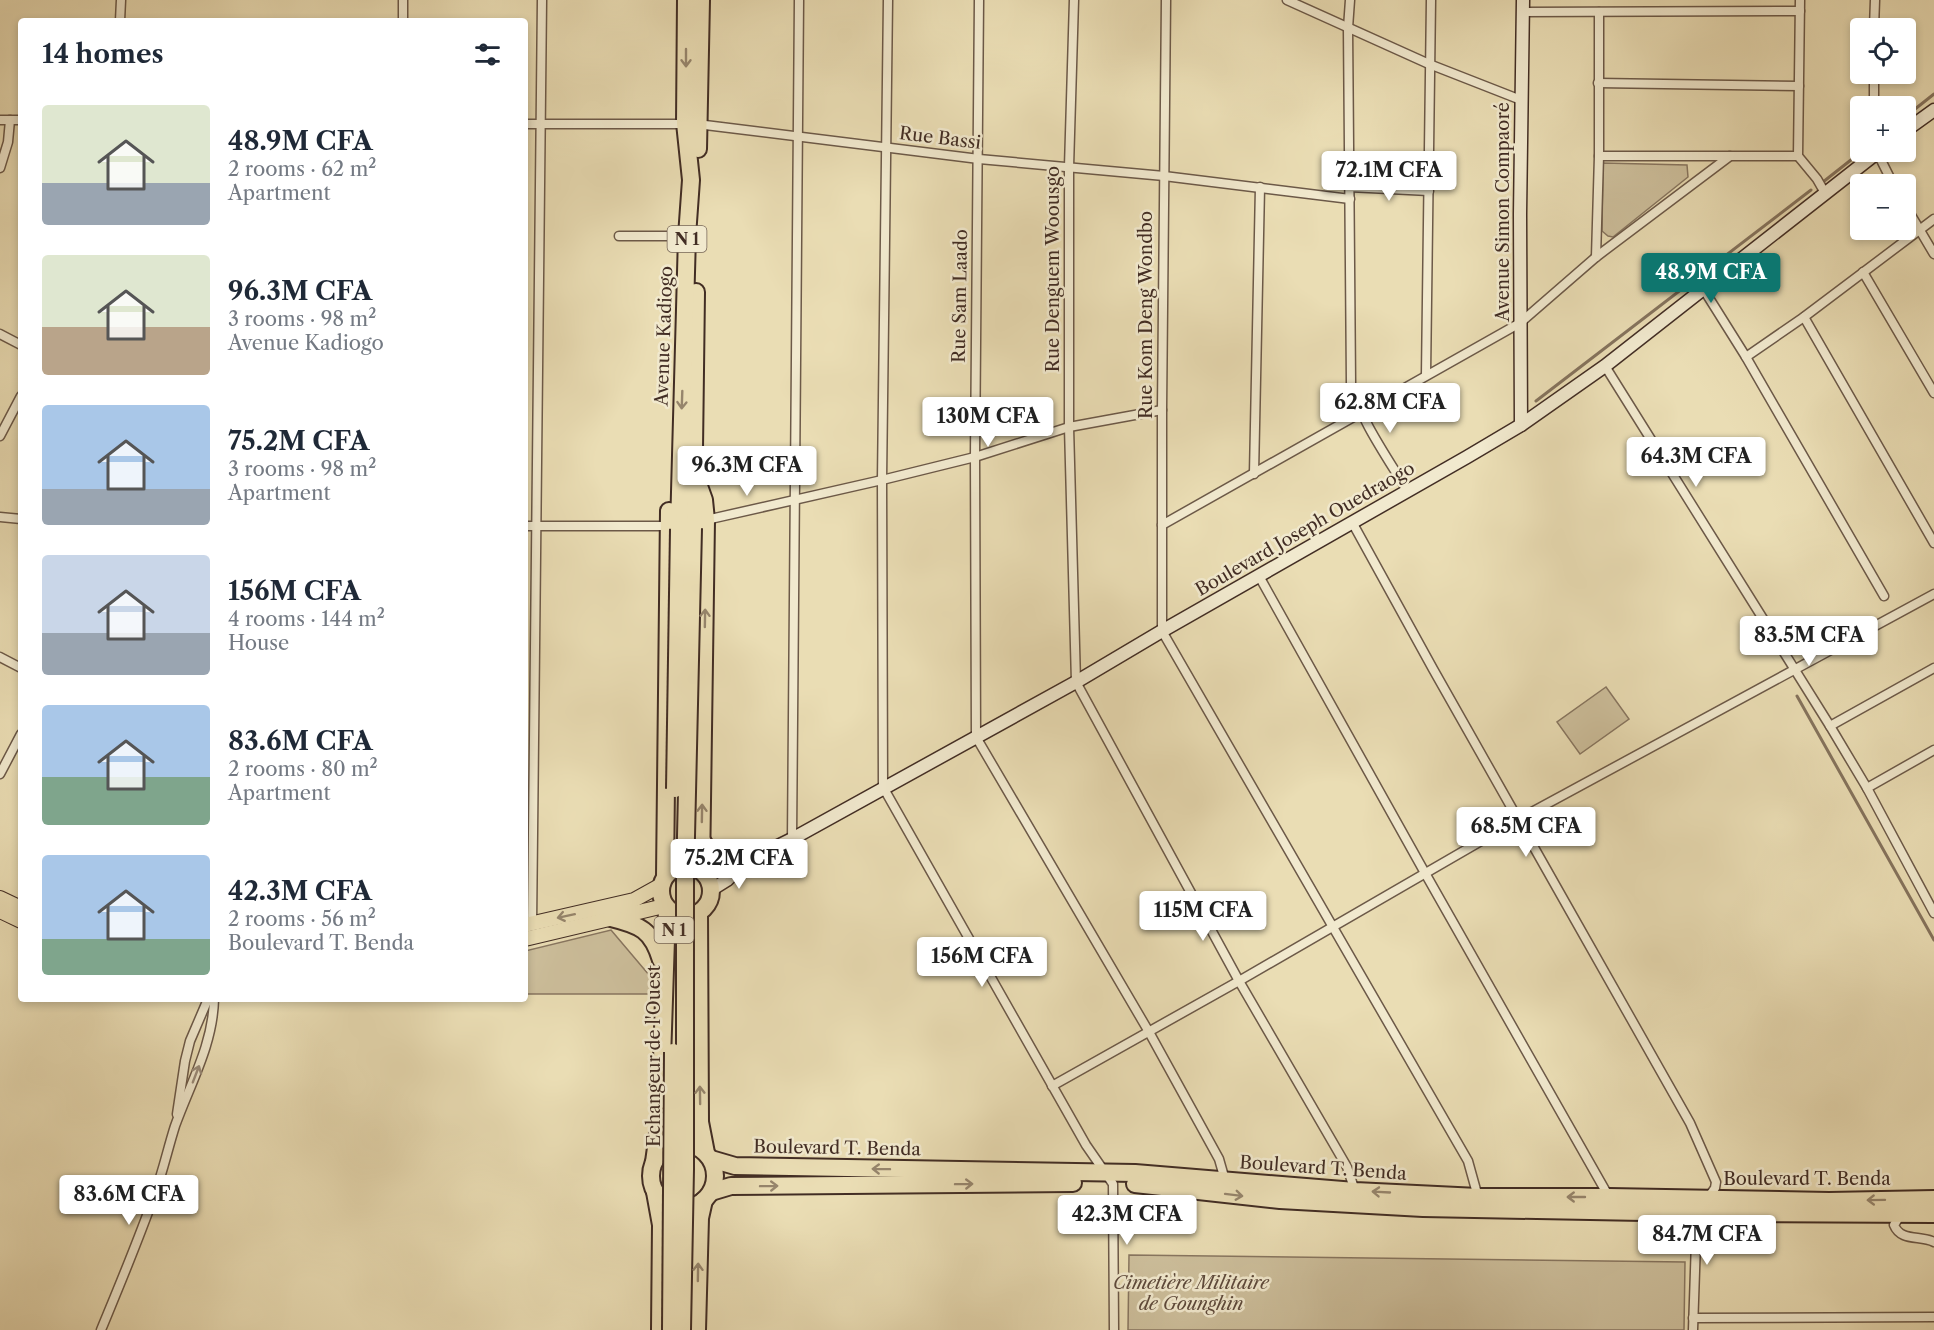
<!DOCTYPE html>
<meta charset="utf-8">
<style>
:root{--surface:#fff;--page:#f2f2f3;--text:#1f2937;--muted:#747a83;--accent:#0f766e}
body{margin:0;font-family:"Libre Caslon Text",serif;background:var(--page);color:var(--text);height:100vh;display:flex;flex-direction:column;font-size:22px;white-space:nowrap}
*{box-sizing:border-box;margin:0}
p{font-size:20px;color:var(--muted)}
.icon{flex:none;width:33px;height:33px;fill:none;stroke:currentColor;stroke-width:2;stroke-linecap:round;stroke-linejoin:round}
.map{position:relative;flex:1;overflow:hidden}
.side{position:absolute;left:18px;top:18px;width:510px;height:984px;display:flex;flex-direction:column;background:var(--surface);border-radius:6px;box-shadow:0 3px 9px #0003}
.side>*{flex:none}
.buttons{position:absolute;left:1850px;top:18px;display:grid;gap:12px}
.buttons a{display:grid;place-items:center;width:66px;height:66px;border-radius:6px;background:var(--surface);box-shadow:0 3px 9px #0003;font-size:30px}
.price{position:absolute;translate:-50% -51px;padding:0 14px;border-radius:6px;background:#fff;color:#222;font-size:20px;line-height:39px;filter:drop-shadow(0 2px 3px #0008)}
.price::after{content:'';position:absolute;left:50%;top:36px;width:18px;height:14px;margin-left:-9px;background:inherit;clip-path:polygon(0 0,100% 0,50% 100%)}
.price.selected{background:var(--accent);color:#fff}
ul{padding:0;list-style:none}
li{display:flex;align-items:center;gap:18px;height:150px;padding:0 24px}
li span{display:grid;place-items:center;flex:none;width:168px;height:120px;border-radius:6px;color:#555}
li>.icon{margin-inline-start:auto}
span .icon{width:72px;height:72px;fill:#fffc;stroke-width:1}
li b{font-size:26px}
h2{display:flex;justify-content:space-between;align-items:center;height:72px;padding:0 24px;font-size:26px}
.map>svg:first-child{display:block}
.green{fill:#cdbf9c;stroke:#887660;stroke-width:1.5}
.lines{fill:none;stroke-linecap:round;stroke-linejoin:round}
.stream{stroke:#85735d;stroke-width:3}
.street-casing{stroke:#6c5948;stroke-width:11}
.secondary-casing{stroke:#422d24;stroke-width:15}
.primary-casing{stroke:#422d24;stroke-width:16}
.highway-casing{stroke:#422d24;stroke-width:20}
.street{stroke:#f1e9ce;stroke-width:8}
.secondary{stroke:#f1e9ce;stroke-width:12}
.primary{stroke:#eaddb4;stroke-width:14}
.highway{stroke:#eaddb4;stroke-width:16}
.highway-bridge-casing{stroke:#422d24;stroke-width:20;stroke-linecap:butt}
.highway-bridge{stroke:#eaddb4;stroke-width:16}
.oneway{stroke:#96856c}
.oneway2{stroke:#9a8b79}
.labels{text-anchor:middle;stroke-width:5;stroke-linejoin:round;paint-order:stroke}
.shield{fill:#f1e9ce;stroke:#766557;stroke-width:1.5}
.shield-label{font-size:16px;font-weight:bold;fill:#422d24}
.street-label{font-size:18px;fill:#422d24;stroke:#f1e9ce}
.park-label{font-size:18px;font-style:italic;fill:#5e4a3c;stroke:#f1e9ce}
</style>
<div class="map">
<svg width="1934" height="1330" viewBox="0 0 1934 1330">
<rect width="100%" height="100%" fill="#eaddb4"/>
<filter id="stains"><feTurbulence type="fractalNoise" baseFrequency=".00333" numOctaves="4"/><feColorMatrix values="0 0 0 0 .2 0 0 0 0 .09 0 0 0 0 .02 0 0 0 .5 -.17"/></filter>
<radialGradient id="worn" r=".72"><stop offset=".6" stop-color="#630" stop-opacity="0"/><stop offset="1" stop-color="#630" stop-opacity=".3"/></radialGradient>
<g class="green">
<polygon points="1603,163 1687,165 1688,177 1613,237 1608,236 1602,231"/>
<polygon points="1606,687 1629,719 1580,754 1557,722"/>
<polygon points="611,930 655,982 655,991 651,994 525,994 525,951"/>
<polygon points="1129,1255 1685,1262 1684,1330 1128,1330"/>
</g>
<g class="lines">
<g class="stream">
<polyline points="1905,117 1934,94"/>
<polyline points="1823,182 1861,152"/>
<polyline points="1536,401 1811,190"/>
<polyline points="1797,696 1934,940"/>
</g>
<g class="street-casing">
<g id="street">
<polyline points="888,0 882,480 883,787 1086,1145 1113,1184 1114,1330"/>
<polyline points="979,0 975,457 976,737 1149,1032 1219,1159 1225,1180"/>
<polyline points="1074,0 1069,167 1069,427 1076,682 1239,981 1347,1167 1355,1191"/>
<polyline points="1166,0 1162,410 1162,631 1468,1161 1478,1197"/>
<polyline points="1287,0 1429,64 1521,100"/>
<path d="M1350 0 1348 28 1351 384C1360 420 1389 460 1408 492"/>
<polyline points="1800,0 1798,156 1817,179 1825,193"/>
<polyline points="1523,12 1800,11"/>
<polyline points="120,21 121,0"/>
<polyline points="403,21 403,0"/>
<polyline points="1874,28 1875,0"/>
<polyline points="1598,83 1799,86"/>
<polyline points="1874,106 1874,74"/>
<polyline points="0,120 21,120"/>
<polyline points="525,124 697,124 979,159 1164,176 1350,199"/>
<polyline points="1877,152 1893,184"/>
<polyline points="1599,156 1730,156"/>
<polyline points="0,168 8,142 10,120"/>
<polyline points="1349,187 1429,191"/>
<polyline points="1905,205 1934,254"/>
<polyline points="619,236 687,236"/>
<polyline points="1596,257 1599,156 1599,12"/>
<polyline points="1863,272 1934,393"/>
<polyline points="1704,290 1746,357 1884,596"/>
<polyline points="1804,317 1934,543"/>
<polyline points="0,334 21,345"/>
<polyline points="1746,357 1804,317 1934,219"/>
<polyline points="1605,366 1830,726 1867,788 1934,913"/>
<polyline points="1426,375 1431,0"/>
<polyline points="0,436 21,396"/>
<polyline points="1254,474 1260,187"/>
<polyline points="0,517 21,519"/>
<polyline points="706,520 882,480 975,457 1069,427 1162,410"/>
<polyline points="1352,522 1433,669 1690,1123 1716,1182 1715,1188 1707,1199"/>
<polyline points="1162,525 1520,323 1596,257 1730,156 1798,156"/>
<polyline points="525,526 668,526"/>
<polyline points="1259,576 1425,873 1609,1197"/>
<polyline points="0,657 21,668"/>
<polyline points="1830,726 1934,668"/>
<polyline points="0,774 21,734"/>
<polyline points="1867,788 1934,750"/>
<polyline points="792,839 799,0"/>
<polyline points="532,925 542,0"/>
<polyline points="1052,1086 1239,981 1519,819 1934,594"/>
<polyline points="177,1114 185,1061 190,1041 208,999"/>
<path d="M1901 1214 1894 1225C1901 1242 1920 1235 1934 1242"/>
<polyline points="1693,1318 1934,1317"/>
<path d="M101 1330C120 1284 139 1239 155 1193 163 1171 168 1148 175 1126 190 1084 213 1045 214 999"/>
<polyline points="1693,1330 1697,1212"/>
</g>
</g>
<g class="secondary-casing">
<g id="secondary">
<polyline points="1905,131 1934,110"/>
<polyline points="1521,425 1520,214 1523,0"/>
<polyline points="707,877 725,866 744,863 792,839 1076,682 1162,631 1467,457 1521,425 1605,366 1878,152"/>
<polyline points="711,890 727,880 744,863"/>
</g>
</g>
<g class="primary-casing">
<g id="primary">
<polyline points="0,898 21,908"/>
<polyline points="0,911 21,921"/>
<polyline points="525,925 634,900 661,885"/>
<polyline points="525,939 664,906"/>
</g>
</g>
<g class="highway-casing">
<g id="highway">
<polyline points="698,149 701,0"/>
<polyline points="699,486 704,500 706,520 701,871"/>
<polyline points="693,528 696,292"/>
<polyline points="679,529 687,236 691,180 685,123 686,0"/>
<path d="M702 841C711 854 718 861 733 865"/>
<circle cx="686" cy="891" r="25"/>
<polyline points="665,876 669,511"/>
<polyline points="699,913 700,1122 706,1153"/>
<path d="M611 918C640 925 652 930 661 960"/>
<circle cx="683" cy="1176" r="32"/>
<polyline points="711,1159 735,1166 1135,1173 1355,1191 1478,1197 1609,1197 1829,1201 1934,1199"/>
<polyline points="654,1162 660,1119 667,909"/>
<polyline points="1135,1184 1280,1200 1423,1208 1696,1213 1934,1214"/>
<polyline points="655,1192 661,1225 660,1330"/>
<polyline points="711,1192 731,1186 1073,1183"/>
<polyline points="697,1330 700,1218 704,1200"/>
</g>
</g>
<use href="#street" class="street"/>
<use href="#secondary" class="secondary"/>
<use href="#primary" class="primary"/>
<use href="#highway" class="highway"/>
<g class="highway-bridge-casing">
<g id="highway-bridge">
<polyline points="675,789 679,529"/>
<polyline points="671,1330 673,1052"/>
<polyline points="682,1330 685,1169 685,880 693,528"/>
</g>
</g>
<use href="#highway-bridge" class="highway-bridge"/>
</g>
<defs><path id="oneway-shaft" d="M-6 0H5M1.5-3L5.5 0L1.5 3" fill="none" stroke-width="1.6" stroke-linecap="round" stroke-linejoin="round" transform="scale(1.5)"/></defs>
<g class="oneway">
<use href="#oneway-shaft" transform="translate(686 58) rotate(90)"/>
<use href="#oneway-shaft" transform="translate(682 400) rotate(92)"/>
<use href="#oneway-shaft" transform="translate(705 618) rotate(-89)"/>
<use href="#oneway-shaft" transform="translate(702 813) rotate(-89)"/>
<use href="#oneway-shaft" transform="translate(566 916) rotate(168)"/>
<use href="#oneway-shaft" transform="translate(700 1095) rotate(-91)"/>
<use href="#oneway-shaft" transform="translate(881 1169) rotate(-179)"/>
<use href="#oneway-shaft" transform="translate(964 1184) rotate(-1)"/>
<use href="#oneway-shaft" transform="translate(769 1186) rotate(-1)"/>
<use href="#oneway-shaft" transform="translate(1381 1192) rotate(-177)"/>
<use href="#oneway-shaft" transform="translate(1234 1195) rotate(7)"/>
<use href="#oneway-shaft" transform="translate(1576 1197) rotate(180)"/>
<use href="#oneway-shaft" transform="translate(1876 1200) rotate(179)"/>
<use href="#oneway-shaft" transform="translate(698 1272) rotate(-89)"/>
</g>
<use class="oneway2" href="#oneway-shaft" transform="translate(196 1074) rotate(-69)"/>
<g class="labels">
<g class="shield">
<rect x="667.5" y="226" width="39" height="26" rx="4.5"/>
<rect x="654.5" y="917" width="39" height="26" rx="4.5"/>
</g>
<g class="shield-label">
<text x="687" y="245">N 1</text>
<text x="674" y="936">N 1</text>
</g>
<g class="street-label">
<text transform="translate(940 138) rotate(7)" y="6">Rue Bassi</text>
<text transform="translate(1503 212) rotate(-90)" y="6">Avenue Simon Compaoré</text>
<text transform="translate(1053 269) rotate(-90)" y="6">Rue Denguem Woousgo</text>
<text transform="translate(960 296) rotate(-89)" y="6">Rue Sam Laado</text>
<text transform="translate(1146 315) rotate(-90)" y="6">Rue Kom Deng Wondbo</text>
<text transform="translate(664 336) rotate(-88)" y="6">Avenue Kadiogo</text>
<text transform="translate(1305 529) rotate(-30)" y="6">Boulevard Joseph Ouedraogo</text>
<text transform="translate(654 1056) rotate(-90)" y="6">Echangeur de l'Ouest</text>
<text transform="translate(837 1148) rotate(1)" y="6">Boulevard T. Benda</text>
<text transform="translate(1323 1168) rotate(4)" y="6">Boulevard T. Benda</text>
<text x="1807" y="1185">Boulevard T. Benda</text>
</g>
<g class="park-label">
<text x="1191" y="1289">Cimetière Militaire<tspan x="1191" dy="21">de Gounghin</tspan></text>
</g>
</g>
<rect width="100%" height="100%" filter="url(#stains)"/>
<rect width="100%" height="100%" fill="url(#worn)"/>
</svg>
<div class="buttons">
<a><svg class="icon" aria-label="locate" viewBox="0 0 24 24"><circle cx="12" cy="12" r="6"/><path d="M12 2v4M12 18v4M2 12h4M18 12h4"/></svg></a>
<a>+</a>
<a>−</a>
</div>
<b class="price" style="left:1389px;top:202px">72.1M CFA</b>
<b class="price selected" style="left:1711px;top:304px">48.9M CFA</b>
<b class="price" style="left:1390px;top:434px">62.8M CFA</b>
<b class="price" style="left:988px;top:448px">130M CFA</b>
<b class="price" style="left:1696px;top:488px">64.3M CFA</b>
<b class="price" style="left:747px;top:497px">96.3M CFA</b>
<b class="price" style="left:1809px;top:667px">83.5M CFA</b>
<b class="price" style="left:1526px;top:858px">68.5M CFA</b>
<b class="price" style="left:739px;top:890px">75.2M CFA</b>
<b class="price" style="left:1203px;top:942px">115M CFA</b>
<b class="price" style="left:982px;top:988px">156M CFA</b>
<b class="price" style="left:129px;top:1226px">83.6M CFA</b>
<b class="price" style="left:1127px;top:1246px">42.3M CFA</b>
<b class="price" style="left:1707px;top:1266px">84.7M CFA</b>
<section class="side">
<h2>14 homes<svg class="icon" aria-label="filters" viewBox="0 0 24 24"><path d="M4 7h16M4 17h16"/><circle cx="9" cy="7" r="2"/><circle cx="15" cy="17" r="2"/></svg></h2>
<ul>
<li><span style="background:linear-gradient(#dfe7d0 65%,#9aa5b1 0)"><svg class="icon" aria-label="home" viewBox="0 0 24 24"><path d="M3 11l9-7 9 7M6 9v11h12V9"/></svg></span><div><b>48.9M CFA</b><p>2 rooms · 62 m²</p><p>Apartment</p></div></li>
<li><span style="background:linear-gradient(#dfe7d0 60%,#b9a48a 0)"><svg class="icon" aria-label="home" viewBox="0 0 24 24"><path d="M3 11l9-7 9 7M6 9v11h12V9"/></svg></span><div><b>96.3M CFA</b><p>3 rooms · 98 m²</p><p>Avenue Kadiogo</p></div></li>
<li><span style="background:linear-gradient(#a9c7e8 70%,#9aa5b1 0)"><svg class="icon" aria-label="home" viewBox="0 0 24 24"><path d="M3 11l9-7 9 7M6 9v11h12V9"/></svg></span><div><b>75.2M CFA</b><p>3 rooms · 98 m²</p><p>Apartment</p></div></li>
<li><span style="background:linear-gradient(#c9d6e8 65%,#9aa5b1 0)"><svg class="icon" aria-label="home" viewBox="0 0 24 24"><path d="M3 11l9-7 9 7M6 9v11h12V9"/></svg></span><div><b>156M CFA</b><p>4 rooms · 144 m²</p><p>House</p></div></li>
<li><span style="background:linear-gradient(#a9c7e8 60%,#7fa58c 0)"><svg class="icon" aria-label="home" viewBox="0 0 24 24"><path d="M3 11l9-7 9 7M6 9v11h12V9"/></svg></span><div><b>83.6M CFA</b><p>2 rooms · 80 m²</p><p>Apartment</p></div></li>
<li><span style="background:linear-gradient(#a9c7e8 70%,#7fa58c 0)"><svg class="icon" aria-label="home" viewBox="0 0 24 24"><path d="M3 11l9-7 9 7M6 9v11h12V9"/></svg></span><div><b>42.3M CFA</b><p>2 rooms · 56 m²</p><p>Boulevard T. Benda</p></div></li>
</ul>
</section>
</div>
